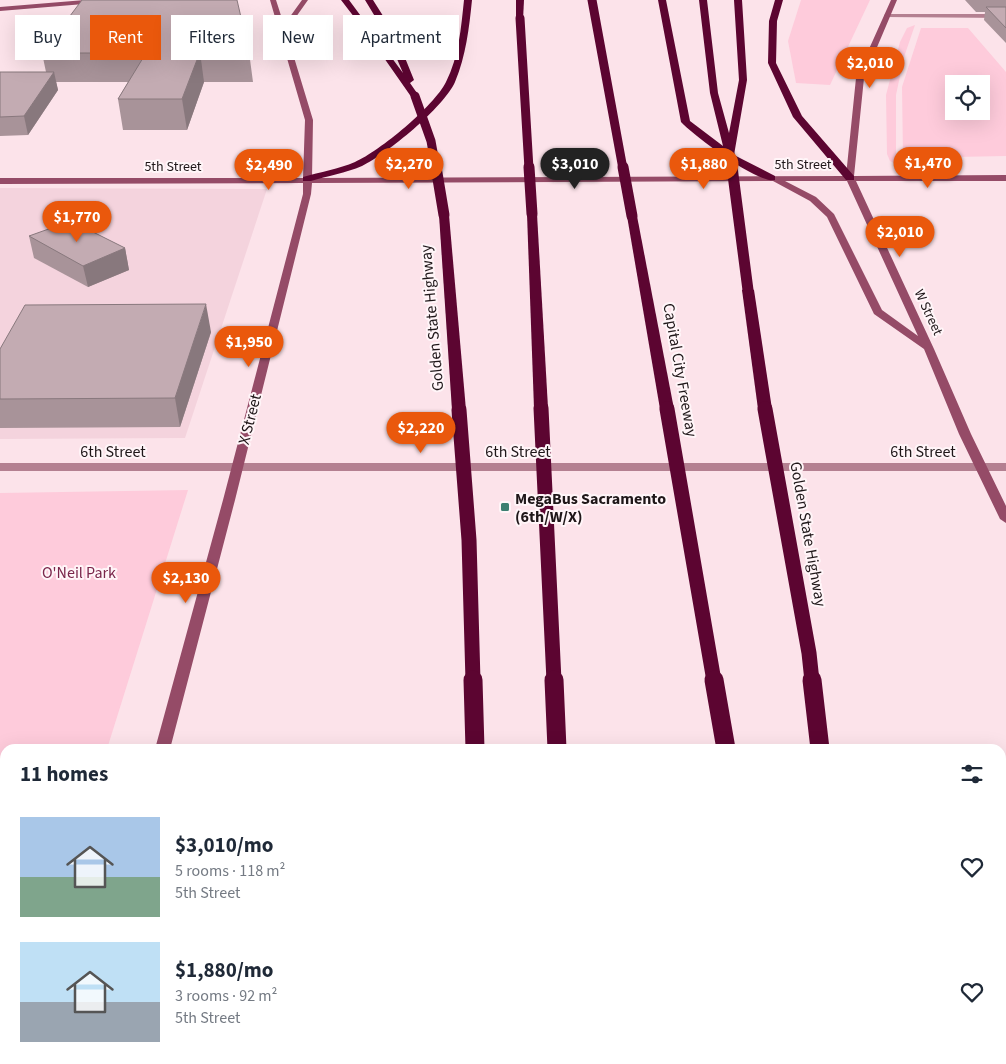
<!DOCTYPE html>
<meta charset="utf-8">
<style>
:root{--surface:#fff;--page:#f6f6f7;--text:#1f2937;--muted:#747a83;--accent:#ea580c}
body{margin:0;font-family:"Source Sans 3",sans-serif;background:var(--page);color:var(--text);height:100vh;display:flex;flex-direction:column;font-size:19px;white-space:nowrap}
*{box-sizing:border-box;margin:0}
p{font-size:16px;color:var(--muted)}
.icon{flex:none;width:28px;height:28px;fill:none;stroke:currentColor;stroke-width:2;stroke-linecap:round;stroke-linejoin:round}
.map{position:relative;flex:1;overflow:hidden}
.drawer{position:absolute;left:0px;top:744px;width:1006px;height:321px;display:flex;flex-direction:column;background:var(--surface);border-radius:15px 15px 0 0;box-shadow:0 5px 20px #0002}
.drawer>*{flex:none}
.banner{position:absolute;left:15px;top:15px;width:500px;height:45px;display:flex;gap:10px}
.fabs{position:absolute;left:945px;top:75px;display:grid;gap:10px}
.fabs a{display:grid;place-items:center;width:45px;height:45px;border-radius:0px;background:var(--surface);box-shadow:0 5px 20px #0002;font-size:25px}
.price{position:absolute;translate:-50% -42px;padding:0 11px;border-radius:18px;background:var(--accent);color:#fff;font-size:16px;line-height:32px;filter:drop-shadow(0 1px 2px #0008)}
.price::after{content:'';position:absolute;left:50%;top:30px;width:15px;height:11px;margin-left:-8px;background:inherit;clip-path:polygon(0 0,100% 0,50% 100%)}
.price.current{background:#222;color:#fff}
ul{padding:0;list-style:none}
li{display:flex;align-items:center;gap:15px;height:125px;padding:0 20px}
li span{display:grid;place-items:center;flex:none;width:140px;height:100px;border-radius:0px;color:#555}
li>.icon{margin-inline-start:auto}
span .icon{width:60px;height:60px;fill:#fffc;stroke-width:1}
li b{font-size:21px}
h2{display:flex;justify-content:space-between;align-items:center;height:60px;padding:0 20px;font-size:21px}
.chip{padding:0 18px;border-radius:0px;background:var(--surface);box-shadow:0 5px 20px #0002;font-size:18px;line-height:45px}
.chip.current{background:var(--accent);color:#fff}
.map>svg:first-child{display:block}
.built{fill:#f4d3dd}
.green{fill:#fecbdb;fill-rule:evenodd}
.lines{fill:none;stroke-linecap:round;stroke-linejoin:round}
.street{fill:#b48091;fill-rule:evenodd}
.secondary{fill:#954b67;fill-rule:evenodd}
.highway{fill:#5c0531;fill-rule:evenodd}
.highway-bridge-far3{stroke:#5c0531;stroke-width:9}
.highway-bridge-far2{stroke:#5c0531;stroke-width:11}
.highway-bridge-far1{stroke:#5c0531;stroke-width:15}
.highway-bridge{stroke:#5c0531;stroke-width:19}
.wall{fill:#a89399}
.shaded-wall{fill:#88787d}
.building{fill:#c3abb2;stroke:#88787d}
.poi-dot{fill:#3d7f71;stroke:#fff5f8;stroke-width:2}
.labels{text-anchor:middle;stroke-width:4;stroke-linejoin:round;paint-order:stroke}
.far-street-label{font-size:14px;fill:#1f1719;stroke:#fff5f8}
.street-label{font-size:16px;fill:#1f1719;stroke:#fff5f8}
.poi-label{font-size:16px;font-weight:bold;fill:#1f1719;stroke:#fff5f8;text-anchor:start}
.park-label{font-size:16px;fill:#7a254a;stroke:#fff5f8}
</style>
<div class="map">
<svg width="1006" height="1064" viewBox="0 0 1006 1064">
<rect width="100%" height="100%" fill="#fce3ea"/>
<polygon class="built" points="0,188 267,189 185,438 0,439"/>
<g class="green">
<polygon points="801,0 870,0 830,85 796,83 788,41"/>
<polygon points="915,25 904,57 896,95 896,159 898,161 954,160 956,164 894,163 890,161 887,154 886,95 900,42 907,28"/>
<path d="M921 28H968L1006 72V156L903 158 902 87ZM954 84H981V111H954Z"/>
<polygon points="188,490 107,749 5,749 5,1060 11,1060 10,1064 0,1064 0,493"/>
</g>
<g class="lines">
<g class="street">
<polygon points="886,14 1006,14 1006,18 884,17 884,15"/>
<rect x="0" y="463" width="1006" height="8"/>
</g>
<g class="secondary">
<polygon points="85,0 111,0 108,2 0,11 0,7"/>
<path d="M270 0H276L284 25 302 0H308L286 31 313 120 312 178 846 176 856 78 891 0H897L864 78 854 176 1006 175V181H856L934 349 971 434 1006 506V523L1000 519 959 434 924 349 874 314 827 217 810 201 773 181 312 183 311 194 235 500 170 749H155L223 500 303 194V183L0 184V178H303L305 120ZM785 181H847L918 336 882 310 834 214 816 197Z"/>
<polygon points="70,1060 88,1060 87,1064 69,1064"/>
</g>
<g class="highway">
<polygon points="341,0 349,0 403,73 388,38 365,0 373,0 397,38 414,80 410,83 419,96 418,98 412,98 368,35"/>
<path d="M464 0H472C469 29 466 55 455 82 444 107 387 154 362 166 346 173 327 176 311 181H303V177C320 172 339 169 355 162 380 151 434 106 446 82 459 56 461 28 464 0Z"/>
<polygon points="516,0 524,0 523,20 516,18"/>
<path d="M658 0H666L690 121 723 146 710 93 699 0H707L718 93 729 133 739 80 734 0H742L747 80 734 155 775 176V180C758 184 694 136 681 122Z"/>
<polygon points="775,0 783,0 777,21 776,63 802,116 854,176 854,180 846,180 793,117 768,63 769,21"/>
<polygon points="532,211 537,214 548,408 541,412 534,408 527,214"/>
<polygon points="444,212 449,215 466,410 459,414 452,410 439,215"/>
<polygon points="632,213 637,216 674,409 667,413 660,409 627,216"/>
<polygon points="748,287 754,290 772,409 765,413 758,409 742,290"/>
<rect x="471" y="1060" width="22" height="4"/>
<rect x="555" y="1060" width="22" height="4"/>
<polygon points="776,1060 798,1060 799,1064 777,1064"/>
</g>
<g class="highway-bridge-far3">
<polyline points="592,0 623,169"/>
<polyline points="520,18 529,169"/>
<polyline points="415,96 431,141 436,169"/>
<polyline points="730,154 732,169"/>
</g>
<g class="highway-bridge-far2">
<polyline points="436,167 444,215"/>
<polyline points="529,167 532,214"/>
<polyline points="623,167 632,216"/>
<polyline points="732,167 748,290"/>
</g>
<g class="highway-bridge-far1">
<polyline points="541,408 554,681"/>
<polyline points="667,409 714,681"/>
<polyline points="765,409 809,653 812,681"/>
<polyline points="459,410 469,540 473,681"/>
</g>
<g class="highway-bridge">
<polyline points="473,680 475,749"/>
<polyline points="554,680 557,749"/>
<polyline points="714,680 726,749"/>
<polyline points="812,680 820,749"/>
</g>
</g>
<g class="wall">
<polygon points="965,0 1006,0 1006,43 984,20 985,12 976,12"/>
<polygon points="249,52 253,82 204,82 187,130 123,130 118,99 128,82 56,82 58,90 28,135 0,136 0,72 46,72 42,53"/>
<polygon points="29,236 125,248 129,270 88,287 34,258"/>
<polygon points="211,332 180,427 0,428 0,349"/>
<rect x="0" y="877" width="5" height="83"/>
</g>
<g class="shaded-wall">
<polygon points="200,52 204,82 187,130 182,99"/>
<polygon points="54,72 58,90 28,135 24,116"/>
<polygon points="125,248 129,270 88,287 83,266"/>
<polygon points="206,304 211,332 180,427 175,398"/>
</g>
<g class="building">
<polygon points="82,0 237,0 249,52 200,52 182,99 118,99 146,53 42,53"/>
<polygon points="986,7 1006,7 1006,28"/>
<polygon points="0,72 54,72 24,116 0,117"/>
<polygon points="71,221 125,248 83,266 29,236"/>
<polygon points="206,304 175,398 0,399 0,349 25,305"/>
<rect x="0" y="877" width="5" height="69"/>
</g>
<rect class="poi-dot" x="500" y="502" width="10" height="10" rx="2.5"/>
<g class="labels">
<g class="far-street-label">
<text x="803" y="169">5th Street</text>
<text x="173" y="171">5th Street</text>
<text transform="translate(929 312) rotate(65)" y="5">W Street</text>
</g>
<g class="street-label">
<text transform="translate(431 318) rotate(-95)" y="6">Golden State Highway</text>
<text transform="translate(681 370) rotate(80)" y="6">Capital City Freeway</text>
<text transform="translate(249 419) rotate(-76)" y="6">X Street</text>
<text x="113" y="457">6th Street</text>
<text x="518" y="457">6th Street</text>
<text x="923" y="457">6th Street</text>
<text transform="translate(809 534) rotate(80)" y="6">Golden State Highway</text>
</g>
<g class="poi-label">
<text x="515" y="504">MegaBus Sacramento<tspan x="515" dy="18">(6th/W/X)</tspan></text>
</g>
<g class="park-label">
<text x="79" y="578">O'Neil Park</text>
</g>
</g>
</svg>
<div class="fabs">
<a><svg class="icon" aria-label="locate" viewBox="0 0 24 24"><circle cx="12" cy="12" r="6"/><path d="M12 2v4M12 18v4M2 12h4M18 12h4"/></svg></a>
</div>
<b class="price" style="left:870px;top:89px">$2,010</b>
<b class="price" style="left:928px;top:189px">$1,470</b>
<b class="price" style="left:409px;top:190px">$2,270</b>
<b class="price current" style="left:575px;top:190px">$3,010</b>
<b class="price" style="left:704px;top:190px">$1,880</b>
<b class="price" style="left:269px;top:191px">$2,490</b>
<b class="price" style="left:77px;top:243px">$1,770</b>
<b class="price" style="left:900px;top:258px">$2,010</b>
<b class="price" style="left:249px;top:368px">$1,950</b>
<b class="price" style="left:421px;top:454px">$2,220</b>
<b class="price" style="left:186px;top:604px">$2,130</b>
<div class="banner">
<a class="chip">Buy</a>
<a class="chip current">Rent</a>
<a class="chip">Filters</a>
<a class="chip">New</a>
<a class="chip">Apartment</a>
</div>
<section class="drawer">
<h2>11 homes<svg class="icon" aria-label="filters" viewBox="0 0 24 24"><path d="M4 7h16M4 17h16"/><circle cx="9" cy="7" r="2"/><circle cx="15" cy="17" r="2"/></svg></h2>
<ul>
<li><span style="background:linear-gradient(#a9c7e8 60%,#7fa58c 0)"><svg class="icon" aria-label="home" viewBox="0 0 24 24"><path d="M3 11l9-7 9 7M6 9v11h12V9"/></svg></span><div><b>$3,010/mo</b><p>5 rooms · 118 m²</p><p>5th Street</p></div><svg class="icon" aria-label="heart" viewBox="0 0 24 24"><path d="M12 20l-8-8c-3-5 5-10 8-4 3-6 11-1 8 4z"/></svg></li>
<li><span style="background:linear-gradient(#bfe0f5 60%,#9aa5b1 0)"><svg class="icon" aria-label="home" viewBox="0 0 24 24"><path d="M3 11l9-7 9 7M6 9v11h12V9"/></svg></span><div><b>$1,880/mo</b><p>3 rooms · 92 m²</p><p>5th Street</p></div><svg class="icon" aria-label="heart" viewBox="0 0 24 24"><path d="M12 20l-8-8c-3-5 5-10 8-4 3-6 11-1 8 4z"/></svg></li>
</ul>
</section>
</div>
